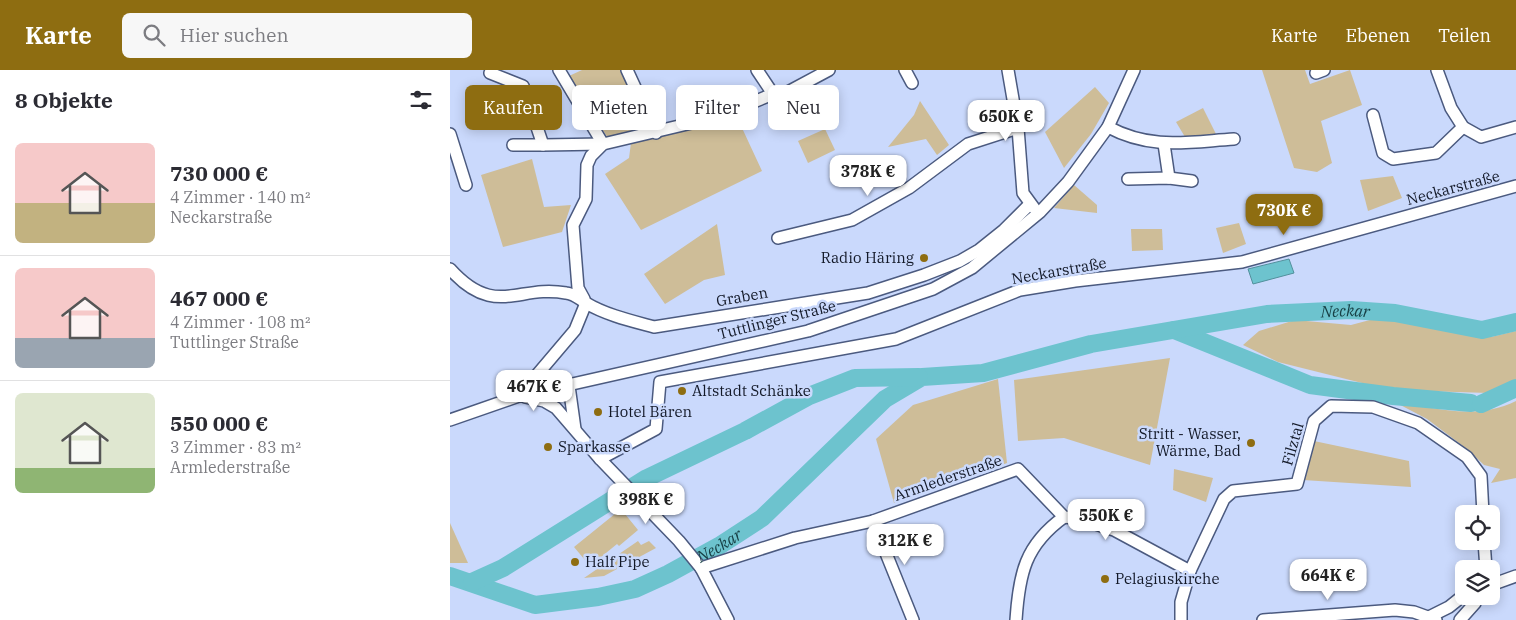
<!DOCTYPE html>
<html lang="de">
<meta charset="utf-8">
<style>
:root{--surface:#fff;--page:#f7f7f7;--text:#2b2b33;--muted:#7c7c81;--line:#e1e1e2;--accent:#8e6d11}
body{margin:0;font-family:"IBM Plex Serif",serif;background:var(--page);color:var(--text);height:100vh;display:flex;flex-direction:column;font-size:19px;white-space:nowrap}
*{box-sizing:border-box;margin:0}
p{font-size:16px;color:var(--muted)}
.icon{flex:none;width:28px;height:28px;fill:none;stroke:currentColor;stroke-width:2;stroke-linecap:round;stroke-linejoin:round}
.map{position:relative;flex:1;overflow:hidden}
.drawer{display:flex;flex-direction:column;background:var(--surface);width:450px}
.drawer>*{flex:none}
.top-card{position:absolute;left:15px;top:15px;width:475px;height:45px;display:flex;gap:10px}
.buttons{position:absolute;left:1005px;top:435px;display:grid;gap:10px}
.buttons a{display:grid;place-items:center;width:45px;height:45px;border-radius:8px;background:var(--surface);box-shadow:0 2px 12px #0003;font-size:25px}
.price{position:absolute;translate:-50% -42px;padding:0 11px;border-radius:10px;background:#fff;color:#222;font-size:16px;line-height:32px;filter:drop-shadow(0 1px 2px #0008)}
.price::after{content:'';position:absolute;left:50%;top:30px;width:15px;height:11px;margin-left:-8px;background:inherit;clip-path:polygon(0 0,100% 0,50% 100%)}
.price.current{background:var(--accent);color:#fff}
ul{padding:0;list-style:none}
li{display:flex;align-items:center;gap:15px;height:125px;padding:0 15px}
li+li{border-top:1px solid var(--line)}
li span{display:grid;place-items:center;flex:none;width:140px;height:100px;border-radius:8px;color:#555}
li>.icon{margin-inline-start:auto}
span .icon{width:60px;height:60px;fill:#fffc;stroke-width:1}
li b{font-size:21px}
h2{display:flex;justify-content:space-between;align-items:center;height:60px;padding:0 15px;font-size:21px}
.chip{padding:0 18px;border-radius:8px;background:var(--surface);box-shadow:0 2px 12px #0003;font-size:18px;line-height:45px}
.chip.current{background:var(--accent);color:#fff}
header{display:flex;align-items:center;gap:30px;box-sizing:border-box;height:70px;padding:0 25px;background:var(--accent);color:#fff}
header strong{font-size:24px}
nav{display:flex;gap:28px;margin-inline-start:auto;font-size:18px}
.search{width:350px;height:45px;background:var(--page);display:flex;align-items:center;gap:12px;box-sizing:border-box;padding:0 18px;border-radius:8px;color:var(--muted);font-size:19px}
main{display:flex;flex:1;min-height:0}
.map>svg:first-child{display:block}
.green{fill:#cebd98}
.water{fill:#6dc3ce;stroke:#52909c}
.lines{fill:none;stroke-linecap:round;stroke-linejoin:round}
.river{stroke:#6dc3ce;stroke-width:18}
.minor-casing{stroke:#4b5a7f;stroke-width:14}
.minor{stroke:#fff;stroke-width:11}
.poi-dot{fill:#8e6d11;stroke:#cad9fc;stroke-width:2}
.labels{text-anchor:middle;stroke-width:5;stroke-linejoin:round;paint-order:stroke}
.street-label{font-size:15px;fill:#131928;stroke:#cad9fc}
.poi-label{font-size:15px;fill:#131928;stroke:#cad9fc;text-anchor:start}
.water-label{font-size:16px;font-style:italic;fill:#184146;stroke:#cad9fc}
</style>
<header>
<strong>Karte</strong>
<div class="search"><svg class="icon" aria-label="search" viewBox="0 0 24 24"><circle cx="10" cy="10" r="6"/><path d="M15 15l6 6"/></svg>Hier suchen</div>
<nav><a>Karte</a><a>Ebenen</a><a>Teilen</a></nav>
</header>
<main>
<section class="drawer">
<h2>8 Objekte<svg class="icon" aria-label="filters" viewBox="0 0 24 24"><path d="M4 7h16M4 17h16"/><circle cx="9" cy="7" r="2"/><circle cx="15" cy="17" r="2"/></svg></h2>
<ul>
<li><span style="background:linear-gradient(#f6c9c9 60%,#c2b280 0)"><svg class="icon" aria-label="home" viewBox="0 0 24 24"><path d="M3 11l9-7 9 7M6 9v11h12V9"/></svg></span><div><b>730 000 €</b><p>4 Zimmer · 140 m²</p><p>Neckarstraße</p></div></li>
<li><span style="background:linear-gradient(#f6c9c9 70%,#9aa5b1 0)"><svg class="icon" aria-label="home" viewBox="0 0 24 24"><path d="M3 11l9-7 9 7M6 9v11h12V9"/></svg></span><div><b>467 000 €</b><p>4 Zimmer · 108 m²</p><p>Tuttlinger Straße</p></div></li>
<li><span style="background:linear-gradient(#dfe7d0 75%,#8fb573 0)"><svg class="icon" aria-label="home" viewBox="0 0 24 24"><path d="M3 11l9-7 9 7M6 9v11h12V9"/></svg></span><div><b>550 000 €</b><p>3 Zimmer · 83 m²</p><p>Armlederstraße</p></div></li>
</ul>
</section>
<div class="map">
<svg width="1066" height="550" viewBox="0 0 1066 550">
<rect width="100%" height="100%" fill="#cad9fc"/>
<g class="green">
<polygon points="132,0 174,0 198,58 159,70 119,6"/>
<polygon points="812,0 855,0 860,14 900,0 912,35 871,51 882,93 867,102 844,98"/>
<polygon points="645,17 659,33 641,64 614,98 595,62"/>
<polygon points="470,31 499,75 487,85 476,69 438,77 464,45"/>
<polygon points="753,38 767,66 735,67 726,52"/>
<polygon points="286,45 312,101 191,160 155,104 179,88 181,73"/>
<polygon points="375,59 385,80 358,93 348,71"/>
<polygon points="82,89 94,137 121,135 112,162 53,177 31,105"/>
<polygon points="943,106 952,128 918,141 910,110"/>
<polygon points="624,115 647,135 647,143 604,138"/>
<polygon points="789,153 796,174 773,183 766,158"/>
<polygon points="267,154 275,205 254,210 215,234 194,204"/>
<polygon points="681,159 712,159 713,180 682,181"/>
<polygon points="935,246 1041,267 1066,261 1066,314 1039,323 940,320 828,292 793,275 809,261 845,250 901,255"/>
<polygon points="720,288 700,395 614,368 568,371 564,310"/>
<polygon points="548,309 557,393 444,433 426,369 463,335"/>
<path d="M939 329C981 338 1025 351 1066 331V408L1041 413 1050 399 1034 395 1017 379 977 349Z"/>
<polygon points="864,371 959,391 961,417 853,410"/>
<polygon points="724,399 763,408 756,432 723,420"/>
<polygon points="171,439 188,460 169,476 167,474 140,496 124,477"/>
<polygon points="0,453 18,493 0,493"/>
<polygon points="188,471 191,475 199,471 206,478 154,506 134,508"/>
</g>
<polygon class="water" points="839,189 844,203 803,214 798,199"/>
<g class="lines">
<g class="river">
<polyline points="724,260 860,315 943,326 1021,333"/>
<polyline points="1031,334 1066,318"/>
<path id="s1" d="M0 506 85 535 148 527 185 519 218 504 269 476 312 448 435 329 472 307 533 303 641 274 817 244 901 240 945 243 1032 260 1066 252"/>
<polyline points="22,512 53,498 197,408 295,361 359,326 405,308 469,307"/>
</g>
<g class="minor-casing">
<g id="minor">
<polyline points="109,0 153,74"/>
<polyline points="177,0 206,63"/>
<polyline points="307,0 323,24"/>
<polyline points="455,0 462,13"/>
<polyline points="558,0 568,58 573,123 584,138"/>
<polyline points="987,0 1001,38 1013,57 1031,67 1066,57"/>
<polyline points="40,3 73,16 93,75 63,75"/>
<polyline points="866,3 874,0"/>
<polyline points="923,45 933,83 943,89 986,83 1013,57"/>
<path d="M658 57C701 80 737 72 784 69"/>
<polyline points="0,64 16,115"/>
<polyline points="714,74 719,108"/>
<polyline points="93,75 153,74"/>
<polyline points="678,109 719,108 742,111"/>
<polyline points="328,168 402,150 459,118 518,74 568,58"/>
<path d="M0 199C45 249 68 214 116 223 125 224 129 229 136 233 156 245 182 251 204 257L418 223 474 205 510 191 529 180 554 160 580 134"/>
<polyline points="134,229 128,218 123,155 136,129 137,95 141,86 153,74 267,47 323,24 336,23 379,0"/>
<polyline points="119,316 125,359"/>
<polyline points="69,326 125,260 136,233"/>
<polyline points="75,327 94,331 106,338 150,389 229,471 251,498 278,550"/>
<polyline points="0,350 69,326 358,261 483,219 522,198 590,142 618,112 658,57 684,0"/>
<polyline points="150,389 206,359 210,312 446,269 570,220 625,211 792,192 1066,116"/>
<polyline points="423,451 463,550"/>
<polyline points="1034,471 1036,499"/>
<polyline points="251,498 345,468 423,451 568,399 614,447 631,449 664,460 740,501 731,532 731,550"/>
<polyline points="740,501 774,429 783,421 847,414 864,351 881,336 923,337 968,353 1017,387 1031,406 1033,444"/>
<polyline points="1041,515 1066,506"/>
<polyline points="979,547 999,537 1014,525"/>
<path d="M566 550C569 504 575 475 614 447"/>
<polyline points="813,550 945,540 964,542 986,550"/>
<polyline points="1010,550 1025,533 1027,526"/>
</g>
</g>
<use href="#minor" class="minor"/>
</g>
<g class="poi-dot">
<circle cx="474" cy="188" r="5"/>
<circle cx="232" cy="321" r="5"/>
<circle cx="148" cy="342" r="5"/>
<circle cx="801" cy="373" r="5"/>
<circle cx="98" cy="377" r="5"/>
<circle cx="125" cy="492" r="5"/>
<circle cx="655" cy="509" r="5"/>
</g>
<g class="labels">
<g class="street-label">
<text transform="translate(1003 118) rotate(-15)" y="5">Neckarstraße</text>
<text transform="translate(609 201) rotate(-10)" y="5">Neckarstraße</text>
<text transform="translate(292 227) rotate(-10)" y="5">Graben</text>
<text transform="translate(327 250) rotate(-14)" y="5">Tuttlinger Straße</text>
<text transform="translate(843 374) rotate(-74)" y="5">Filztal</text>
<text transform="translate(498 408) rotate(-19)" y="5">Armlederstraße</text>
</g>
<g class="poi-label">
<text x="464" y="193" text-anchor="end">Radio Häring</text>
<text x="242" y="326">Altstadt Schänke</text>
<text x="158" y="347">Hotel Bären</text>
<text x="791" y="369" text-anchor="end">Stritt - Wasser,<tspan x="791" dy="17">Wärme, Bad</tspan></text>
<text x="108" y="382">Sparkasse</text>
<text x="135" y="497">Half Pipe</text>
<text x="665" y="514">Pelagiuskirche</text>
</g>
<g class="water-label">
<text dy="6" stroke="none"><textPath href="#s1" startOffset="981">Neckar</textPath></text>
<text dy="6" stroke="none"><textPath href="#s1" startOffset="286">Neckar</textPath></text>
</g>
</g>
</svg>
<div class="buttons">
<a><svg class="icon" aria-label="locate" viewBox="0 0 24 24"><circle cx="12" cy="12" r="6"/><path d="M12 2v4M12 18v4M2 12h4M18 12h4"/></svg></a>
<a><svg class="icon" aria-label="layers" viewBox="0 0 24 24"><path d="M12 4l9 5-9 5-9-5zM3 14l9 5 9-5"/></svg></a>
</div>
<b class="price" style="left:556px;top:72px">650K €</b>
<b class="price" style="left:418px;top:127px">378K €</b>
<b class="price current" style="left:834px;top:166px">730K €</b>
<b class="price" style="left:84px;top:342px">467K €</b>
<b class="price" style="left:196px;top:455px">398K €</b>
<b class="price" style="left:656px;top:471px">550K €</b>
<b class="price" style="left:455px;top:496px">312K €</b>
<b class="price" style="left:878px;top:531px">664K €</b>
<div class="top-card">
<a class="chip current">Kaufen</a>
<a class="chip">Mieten</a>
<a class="chip">Filter</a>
<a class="chip">Neu</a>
</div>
</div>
</main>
